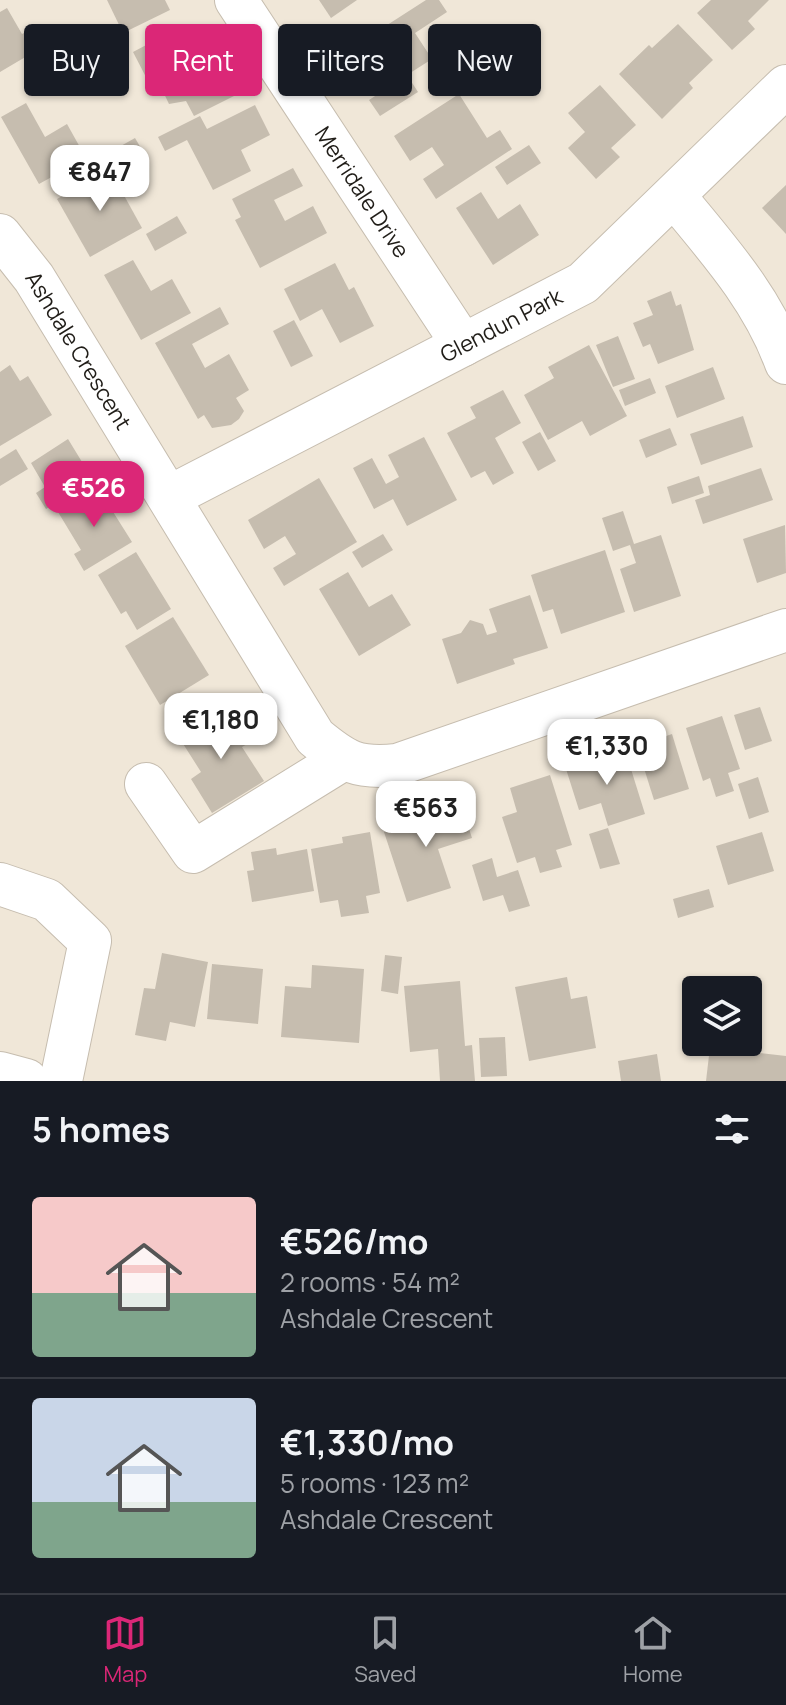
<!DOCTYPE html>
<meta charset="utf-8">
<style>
:root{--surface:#171b24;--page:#242831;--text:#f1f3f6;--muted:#9ea1a6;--line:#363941;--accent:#db2777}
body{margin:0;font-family:Manrope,sans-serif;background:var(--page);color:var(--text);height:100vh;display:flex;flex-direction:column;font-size:30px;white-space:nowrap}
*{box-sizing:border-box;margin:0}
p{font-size:26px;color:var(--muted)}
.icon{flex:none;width:44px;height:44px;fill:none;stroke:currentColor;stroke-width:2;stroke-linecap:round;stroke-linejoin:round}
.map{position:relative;height:1081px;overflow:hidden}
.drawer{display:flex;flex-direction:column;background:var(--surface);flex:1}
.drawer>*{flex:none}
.hud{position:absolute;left:24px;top:24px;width:738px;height:72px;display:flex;gap:16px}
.tools{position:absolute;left:682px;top:976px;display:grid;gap:16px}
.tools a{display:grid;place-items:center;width:80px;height:80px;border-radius:8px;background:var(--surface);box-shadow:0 2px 6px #0004;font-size:40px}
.price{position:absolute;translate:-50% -68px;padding:0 18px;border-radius:16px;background:#fff;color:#222;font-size:26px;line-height:52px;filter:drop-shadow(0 2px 4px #0008)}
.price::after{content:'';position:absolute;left:50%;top:48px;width:24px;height:18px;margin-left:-12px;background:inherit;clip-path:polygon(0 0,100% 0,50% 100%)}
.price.on{background:var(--accent);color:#fff}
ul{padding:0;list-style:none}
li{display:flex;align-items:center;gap:24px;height:200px;padding:0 32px}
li+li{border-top:2px solid var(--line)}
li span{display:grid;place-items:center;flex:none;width:224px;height:160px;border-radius:8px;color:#555}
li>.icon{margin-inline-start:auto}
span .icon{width:96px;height:96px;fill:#fffc;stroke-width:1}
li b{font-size:34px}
h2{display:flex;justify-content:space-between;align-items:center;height:96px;padding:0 32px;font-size:34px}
.chip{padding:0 28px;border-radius:8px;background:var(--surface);box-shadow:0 2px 6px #0004;font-size:28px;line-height:72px}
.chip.on{background:var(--accent);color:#fff}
.tabs{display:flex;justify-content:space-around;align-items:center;height:112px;border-top:2px solid var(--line);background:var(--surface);font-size:22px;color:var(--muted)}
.tabs a{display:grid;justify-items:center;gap:4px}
.tabs .on{color:var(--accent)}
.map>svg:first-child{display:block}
.building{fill:#c6bdaf}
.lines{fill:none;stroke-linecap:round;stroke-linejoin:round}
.minor-casing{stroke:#c6bdaf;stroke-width:44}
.tertiary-casing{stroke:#c6bdaf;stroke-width:46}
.minor{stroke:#fff;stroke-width:42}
.tertiary{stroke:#fff;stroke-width:44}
.labels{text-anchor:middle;stroke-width:6;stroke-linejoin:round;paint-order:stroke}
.street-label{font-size:22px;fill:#201d18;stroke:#f0e7d8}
</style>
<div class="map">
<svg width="786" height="1081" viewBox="0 0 786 1081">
<rect width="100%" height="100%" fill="#f0e7d8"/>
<g class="building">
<polygon points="107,0 165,0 170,10 123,33"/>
<polygon points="319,0 357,0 331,18"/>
<polygon points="426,0 439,0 447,12 415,33 432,59 407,75 418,92 380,116 369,100 392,85 382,69 358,84 339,56"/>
<polygon points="711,0 769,0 748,21 755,29 732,50 697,13"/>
<polygon points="7,8 22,34 39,26 50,36 44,46 0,72 0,12"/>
<polygon points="678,24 713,60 689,83 693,88 662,119 619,74 649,45 652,48"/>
<polygon points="184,25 194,46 202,42 207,53 211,50 234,96 194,116 186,101 169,104 156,77 148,81 133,52"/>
<polygon points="76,31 97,71 66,86 46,46"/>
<polygon points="117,32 125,48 101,60 93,44"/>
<polygon points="600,85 636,125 611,148 620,157 596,179 568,148 585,132 568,113"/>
<polygon points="459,94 487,138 500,130 512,149 436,199 423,179 444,165 432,147 410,161 394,136"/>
<polygon points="26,103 45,137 67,124 86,158 39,184 1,117"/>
<polygon points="255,105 270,135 241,150 251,171 213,190 187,140 165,151 158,137 200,116 207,129"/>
<polygon points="135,138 145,155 113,173 103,156"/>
<polygon points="529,145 541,163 507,185 495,167"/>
<polygon points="293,168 303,186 274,200 285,221 313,206 327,233 260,268 235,220 241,217 232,199"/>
<polygon points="110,170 142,228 90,257 57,199"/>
<polygon points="786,185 786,234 762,208"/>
<polygon points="481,192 498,219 520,204 539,235 493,265 456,208"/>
<polygon points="177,216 187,233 155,251 146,234"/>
<polygon points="133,260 151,291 172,279 191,313 141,340 104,275"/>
<polygon points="335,263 349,290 354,287 374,326 340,343 322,309 300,321 284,289"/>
<polygon points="671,291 676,306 681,304 694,350 658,364 650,344 643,347 633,323 653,315 647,301"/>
<polygon points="220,307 229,324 192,344 205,368 229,354 249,390 236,398 244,411 239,419 231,425 212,428 204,415 198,419 155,343"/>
<polygon points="294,320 313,356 291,367 273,331"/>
<polygon points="618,336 635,379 613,387 596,345"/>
<polygon points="589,345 627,416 590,436 582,421 548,440 524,395 554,378 548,367"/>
<polygon points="10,365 20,381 28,376 52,415 0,446 0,372"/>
<polygon points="713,367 725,399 677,418 665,386"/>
<polygon points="650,378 656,393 625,406 619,390"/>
<polygon points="503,390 521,423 495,438 514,473 493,485 485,471 471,478 447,433 476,418 470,407"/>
<polygon points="743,416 753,447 701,465 690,434"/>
<polygon points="670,428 677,445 646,458 639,440"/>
<polygon points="540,432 556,461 538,471 522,442"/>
<polygon points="424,437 457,500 407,526 393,499 374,509 353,468 372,458 386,484 399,477 388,455"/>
<polygon points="68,439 93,480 46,509 36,493 45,487 31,463"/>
<polygon points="16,449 28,469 0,486 0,459"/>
<polygon points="761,468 773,500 703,524 695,500 710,495 708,486"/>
<polygon points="699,476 704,493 672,504 667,487"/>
<polygon points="319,478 357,542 284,586 273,568 296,554 285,536 264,549 248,520"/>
<polygon points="98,488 132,542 84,571 74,554 81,550 58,512"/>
<polygon points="623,511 634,544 661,535 681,596 634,612 620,569 636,563 630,545 613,551 602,518"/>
<polygon points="785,525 786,573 757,583 743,539"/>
<polygon points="383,534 393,550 362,568 352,552"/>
<polygon points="605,550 625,612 561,634 553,609 543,612 531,575"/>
<polygon points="136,552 171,609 137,630 126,611 121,614 98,575"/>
<polygon points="348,572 369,607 392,594 411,625 359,656 319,589"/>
<polygon points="530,595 548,648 513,659 515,664 457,684 442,639 461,633 470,620 483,624 487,635 497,632 489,609"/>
<polygon points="173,617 209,675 160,705 125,646"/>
<polygon points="760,707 772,741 745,750 734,715"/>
<polygon points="228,709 249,743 242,747 264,781 212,813 191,779 201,772 180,739"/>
<polygon points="722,716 740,769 728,773 734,791 716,797 710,778 703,781 686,728"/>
<polygon points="672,734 689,789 654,800 637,746"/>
<polygon points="625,750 645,814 608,826 601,803 579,810 566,769"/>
<polygon points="550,775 572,845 556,850 562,867 540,873 535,857 517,863 502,817 517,812 510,788"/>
<polygon points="758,777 769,812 749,819 738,784"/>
<polygon points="460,801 472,838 438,849 451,888 407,902 384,832 402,826 400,820"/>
<polygon points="608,828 620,864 600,869 589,834"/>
<polygon points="370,832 380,893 366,896 369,913 341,917 338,900 320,903 311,849 343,843 342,837"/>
<polygon points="762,832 774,871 728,885 716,846"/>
<polygon points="276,848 277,855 307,849 314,891 252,902 247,871 254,870 251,852"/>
<polygon points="492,858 497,877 518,870 530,906 509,912 503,895 483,901 472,865"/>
<polygon points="709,889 714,907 678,918 673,899"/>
<polygon points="162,953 208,962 195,1027 170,1022 166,1041 135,1035 144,988 155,989"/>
<polygon points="385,955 402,957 398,994 381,991"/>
<polygon points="212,964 263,969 258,1024 207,1019"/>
<polygon points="312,965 364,969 359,1043 281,1037 285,986 311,988"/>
<polygon points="567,977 571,999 587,996 596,1048 529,1061 515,987"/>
<polygon points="460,981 465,1046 472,1045 475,1081 440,1081 438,1049 410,1052 404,986"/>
<polygon points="505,1037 507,1076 481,1077 479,1038"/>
<polygon points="710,1047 786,1056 786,1081 706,1081"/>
<polygon points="657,1054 661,1081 621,1081 618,1061"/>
</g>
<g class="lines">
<g class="minor-casing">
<g id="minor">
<path id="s1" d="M236 0 463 345"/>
<path d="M675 197C718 249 763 299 786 363"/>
<path id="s2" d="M0 235 34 278 315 737C345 762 357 769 397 765L786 630"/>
<path id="s3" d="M169 497 583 283 786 86"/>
<polyline points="146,784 193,852 342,760"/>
<polyline points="0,884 47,900 90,941 61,1081"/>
</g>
</g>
<g class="tertiary-casing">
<polyline id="tertiary" points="0,1074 26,1081"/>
</g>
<use href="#minor" class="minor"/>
<use href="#tertiary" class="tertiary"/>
</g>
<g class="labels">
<g class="street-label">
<text dy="8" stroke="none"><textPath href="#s1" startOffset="230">Merridale Drive</textPath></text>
<text dy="8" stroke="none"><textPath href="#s3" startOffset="374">Glendun Park</textPath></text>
<text dy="8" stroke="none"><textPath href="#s2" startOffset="140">Ashdale Crescent</textPath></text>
</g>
</g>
</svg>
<div class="tools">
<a><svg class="icon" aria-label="layers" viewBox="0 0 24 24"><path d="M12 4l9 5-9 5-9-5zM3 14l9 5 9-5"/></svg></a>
</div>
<b class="price" style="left:100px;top:213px">€847</b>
<b class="price on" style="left:94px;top:529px">€526</b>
<b class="price" style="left:221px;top:761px">€1,180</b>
<b class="price" style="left:607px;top:787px">€1,330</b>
<b class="price" style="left:426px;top:849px">€563</b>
<div class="hud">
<a class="chip">Buy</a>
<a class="chip on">Rent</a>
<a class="chip">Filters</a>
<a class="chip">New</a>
</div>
</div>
<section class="drawer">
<h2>5 homes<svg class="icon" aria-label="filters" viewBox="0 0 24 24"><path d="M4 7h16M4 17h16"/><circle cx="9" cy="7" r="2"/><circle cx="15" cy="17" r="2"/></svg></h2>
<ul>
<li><span style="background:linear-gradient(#f6c9c9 60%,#7fa58c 0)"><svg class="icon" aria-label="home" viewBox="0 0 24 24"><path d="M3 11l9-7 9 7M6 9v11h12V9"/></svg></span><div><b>€526/mo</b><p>2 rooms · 54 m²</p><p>Ashdale Crescent</p></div></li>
<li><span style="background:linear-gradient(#c9d6e8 65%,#7fa58c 0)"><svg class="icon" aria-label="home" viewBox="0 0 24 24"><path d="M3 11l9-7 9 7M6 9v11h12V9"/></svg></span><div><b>€1,330/mo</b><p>5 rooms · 123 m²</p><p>Ashdale Crescent</p></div></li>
</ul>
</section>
<nav class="tabs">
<a class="on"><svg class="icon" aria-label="map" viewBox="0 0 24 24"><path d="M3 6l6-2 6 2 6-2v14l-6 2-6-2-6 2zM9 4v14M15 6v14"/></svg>Map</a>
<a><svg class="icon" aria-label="saved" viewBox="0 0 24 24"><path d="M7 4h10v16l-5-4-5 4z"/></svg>Saved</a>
<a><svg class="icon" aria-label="home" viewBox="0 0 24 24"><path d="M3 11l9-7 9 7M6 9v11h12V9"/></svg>Home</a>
</nav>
